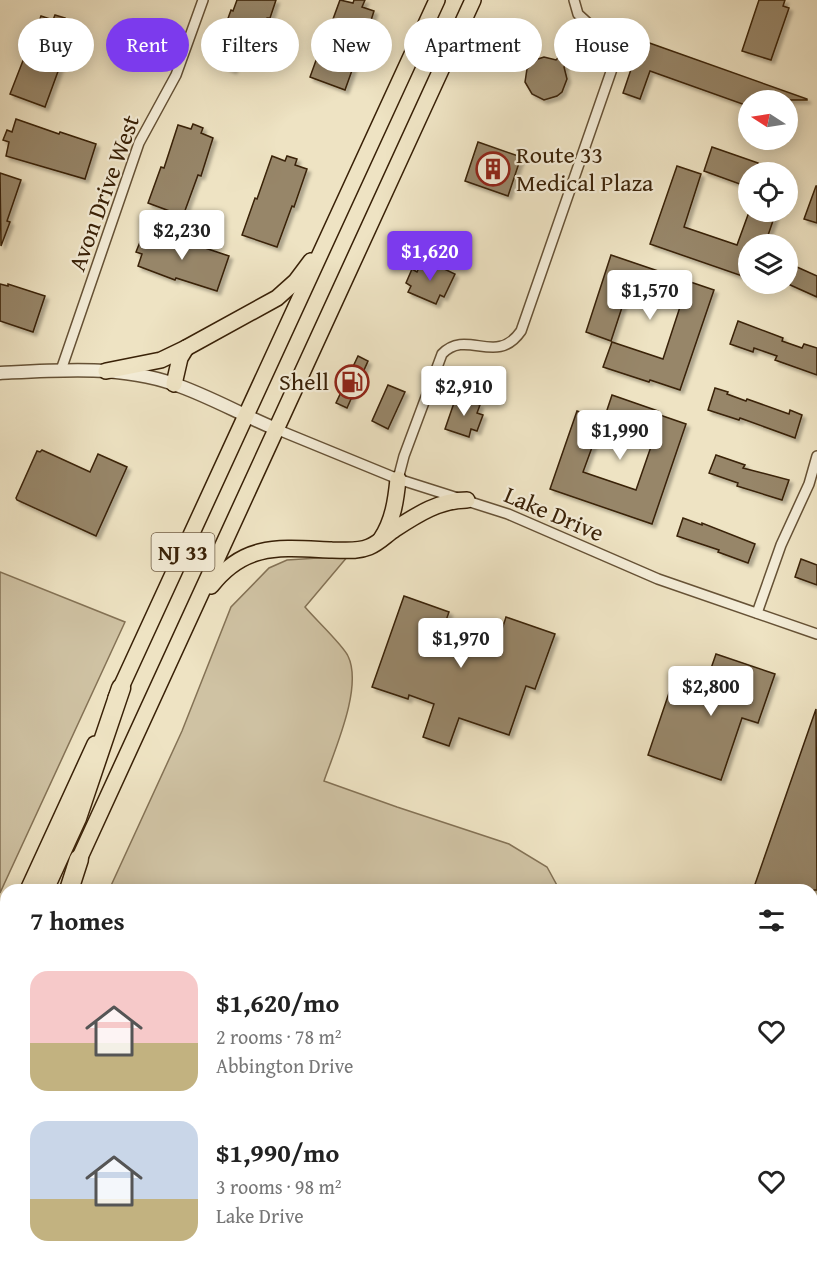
<!DOCTYPE html>
<meta charset="utf-8">
<style>
:root{--surface:#fff;--page:#f2f2f2;--text:#222;--muted:#767676;--accent:#7c3aed}
body{margin:0;font-family:"Gentium Book Plus",serif;background:var(--page);color:var(--text);height:100vh;display:flex;flex-direction:column;font-size:22px;white-space:nowrap}
*{box-sizing:border-box;margin:0}
p{font-size:20px;color:var(--muted)}
.icon{flex:none;width:33px;height:33px;fill:none;stroke:currentColor;stroke-width:2;stroke-linecap:round;stroke-linejoin:round}
.map{position:relative;flex:1;overflow:hidden}
.side{position:absolute;left:0px;top:884px;width:818px;height:386px;display:flex;flex-direction:column;background:var(--surface);border-radius:18px 18px 0 0;box-shadow:0 3px 15px #0003}
.side>*{flex:none}
.top-card{position:absolute;left:18px;top:18px;width:782px;height:54px;display:flex;gap:12px}
.needle{width:39px;rotate:282deg}
.controls{position:absolute;left:738px;top:90px;display:grid;gap:12px}
.controls a{display:grid;place-items:center;width:60px;height:60px;border-radius:50%;background:var(--surface);box-shadow:0 3px 15px #0003;font-size:30px}
.price{position:absolute;translate:-50% -51px;padding:0 14px;border-radius:6px;background:#fff;color:#222;font-size:20px;line-height:39px;filter:drop-shadow(0 2px 3px #0008)}
.price::after{content:'';position:absolute;left:50%;top:36px;width:18px;height:14px;margin-left:-9px;background:inherit;clip-path:polygon(0 0,100% 0,50% 100%)}
.price.on{background:var(--accent);color:#fff}
ul{padding:0;list-style:none}
li{display:flex;align-items:center;gap:18px;height:150px;padding:0 30px}
li span{display:grid;place-items:center;flex:none;width:168px;height:120px;border-radius:18px;color:#555}
li>.icon{margin-inline-start:auto}
span .icon{width:72px;height:72px;fill:#fffc;stroke-width:1}
li b{font-size:26px}
h2{display:flex;justify-content:space-between;align-items:center;height:72px;padding:0 30px;font-size:26px}
.pill{padding:0 21px;border-radius:27px;background:var(--surface);box-shadow:0 3px 15px #0003;font-size:21px;line-height:54px}
.pill.on{background:var(--accent);color:#fff}
.map>svg:first-child{display:block}
.green{fill:#cfc2a3;stroke:#847255;stroke-width:1.5}
.building{fill:#978669;stroke:#392107;stroke-width:1.5;filter:url(#shadow)}
.lines{fill:none;stroke-linecap:round;stroke-linejoin:round}
.minor-casing{stroke:#665236;stroke-width:12}
.tertiary-casing{stroke:#665236;stroke-width:15}
.trunk-casing{stroke:#392107;stroke-width:18}
.motorway-casing{stroke:#392107;stroke-width:21}
.minor{stroke:#f4edd8;stroke-width:9}
.tertiary{stroke:#f4edd8;stroke-width:12}
.trunk{stroke:#eee3c3;stroke-width:15}
.motorway{stroke:#eee3c3;stroke-width:18}
.labels{text-anchor:middle;stroke-width:4.5;stroke-linejoin:round;paint-order:stroke}
.shield{fill:#f4edd8;stroke:#715e46;stroke-width:1.5}
.shield-label{font-size:22px;font-weight:bold;fill:#392107}
.poi-label{font-size:24px;fill:#392107;stroke:#f4edd8;text-anchor:start}
.street-label{font-size:24px;fill:#392107;stroke:#f4edd8}
</style>
<div class="map">
<svg width="817" height="1268" viewBox="0 0 817 1268">
<defs>
<filter id="shadow"><feDropShadow dx="3.5" dy="3.5" stdDeviation="1.5" flood-color="#0004"/></filter>
</defs>
<rect width="100%" height="100%" fill="#eee3c3"/>
<filter id="stains"><feTurbulence type="fractalNoise" baseFrequency=".00333" numOctaves="4"/><feColorMatrix values="0 0 0 0 .2 0 0 0 0 .09 0 0 0 0 .02 0 0 0 .5 -.17"/></filter>
<radialGradient id="worn" r=".72"><stop offset=".6" stop-color="#630" stop-opacity="0"/><stop offset="1" stop-color="#630" stop-opacity=".3"/></radialGradient>
<g class="green">
<path d="M348 556 305 607C314 618 343 645 348 656 363 687 335 749 324 781L397 807 509 844 547 867 559 889 109 890 182 731 231 607 269 568 287 560Z"/>
<polygon points="0,572 125,622 0,893"/>
<polygon points="269,1263 517,1263 515,1268 279,1268"/>
</g>
<g class="building">
<polygon points="237,0 276,0 270,18 267,18 253,59 239,54 233,70 226,67 232,51 218,46 231,10 233,11"/>
<polygon points="340,0 353,3 354,0 365,0 362,7 374,11 362,49 360,48 345,90 310,77 323,41 325,41"/>
<polygon points="759,0 785,0 783,6 789,8 771,60 742,51"/>
<polygon points="55,15 65,18 63,24 75,28 63,66 60,66 45,107 10,94 24,58 26,59 41,16 53,20"/>
<polygon points="641,40 807,99 807,100 748,100 748,106 650,71 640,99 623,93"/>
<polygon points="567,48 575,55 564,67 567,79 562,92 557,96 544,100 532,94 525,82 527,69 538,59 544,57 556,60"/>
<polygon points="16,119 59,134 60,132 96,144 85,179 6,156 9,142 3,140 7,130 12,132"/>
<polygon points="193,124 203,128 201,133 213,138 201,176 198,175 183,216 148,203 161,167 164,168 178,125 191,129"/>
<polygon points="478,142 521,157 508,196 465,181"/>
<polygon points="712,147 758,163 755,172 748,172 748,187 704,171"/>
<polygon points="272,156 285,161 287,156 297,159 295,165 307,169 294,207 292,206 277,247 242,235 255,198 257,199"/>
<polygon points="677,166 701,174 684,227 737,245 749,212 776,212 765,244 748,244 748,278 650,244"/>
<polygon points="0,173 21,180 7,221 10,222 1,246"/>
<polygon points="816,186 817,186 817,223 804,219"/>
<polygon points="149,231 192,246 193,244 229,256 217,291 176,278 175,280 138,266 142,254 136,252 140,242 145,244"/>
<polygon points="611,255 714,290 680,390 650,380 649,382 603,367 612,342 663,359 680,307 628,289 611,341 586,332"/>
<polygon points="423,259 455,274 444,297 440,295 436,304 408,292 411,286 406,283 412,269 417,272"/>
<polygon points="788,263 817,276 817,297 788,284"/>
<polygon points="0,284 8,286 8,284 45,296 33,332 0,321"/>
<polygon points="738,321 783,338 782,341 802,348 804,344 817,348 817,375 775,360 777,356 754,348 753,352 730,344"/>
<polygon points="358,356 368,361 347,408 336,403"/>
<polygon points="388,385 405,392 388,429 372,421"/>
<polygon points="715,388 728,392 727,394 746,401 747,399 789,414 790,410 802,415 795,438 740,418 739,420 708,410"/>
<polygon points="612,395 658,411 657,414 686,424 652,524 550,489 577,411 602,420 583,472 636,490 654,438 604,419"/>
<polygon points="456,397 480,405 477,413 483,415 477,431 471,429 469,437 445,429"/>
<polygon points="42,450 90,472 98,454 127,467 96,536 17,500 16,498 37,451 40,452"/>
<polygon points="716,455 745,465 743,468 789,480 782,500 737,486 738,483 709,473"/>
<polygon points="683,518 702,525 702,523 755,544 748,563 718,552 719,550 677,536"/>
<polygon points="801,559 817,565 817,585 795,577"/>
<polygon points="404,596 449,612 444,626 497,645 506,617 555,634 535,689 526,686 509,735 459,718 449,746 423,737 434,704 409,695 408,699 372,687"/>
<polygon points="716,654 775,674 758,723 742,718 721,780 648,755 670,690 700,700"/>
<polygon points="816,709 817,890 753,890"/>
</g>
<g class="lines">
<g class="minor-casing">
<g id="minor">
<polyline points="61,370 139,143 176,75 203,0"/>
<polyline points="276,429 398,479 508,514 658,579 817,634"/>
<path d="M398 479 404 456 442 354C467 328 496 367 521 331L612 69 614 57 610 43 578 14 574 0"/>
<polyline points="757,613 781,545 809,484 817,456"/>
</g>
</g>
<g class="tertiary-casing">
<path id="tertiary" d="M0 373C57 370 120 365 174 384 209 396 242 415 276 429"/>
</g>
<g class="trunk-casing">
<g id="trunk">
<polyline points="106,371 161,360 186,348 277,298 296,281 311,261"/>
<polyline points="174,384 180,358 186,348"/>
<path d="M381 539C393 521 396 500 398 479"/>
<path d="M211 586C245 542 281 548 332 550 344 550 357 552 369 547 379 543 386 535 395 529 418 514 440 500 467 500"/>
<polyline points="116,698 437,0"/>
<polyline points="75,868 473,0"/>
<polyline points="28,890 95,744"/>
<polyline points="0,1039 6,1025"/>
</g>
</g>
<g class="motorway-casing">
<g id="motorway">
<polyline points="44,890 77,818 121,688"/>
<polyline points="69,890 79,859"/>
<polyline points="0,940 6,930"/>
<polyline points="0,990 6,976"/>
<polyline points="6,1063 3,1089 6,1117"/>
<polyline points="0,1183 6,1183"/>
<polyline points="0,1205 6,1209"/>
<polyline points="0,1229 6,1232"/>
<polyline points="52,1263 59,1268"/>
<polyline points="86,1263 92,1268"/>
<polyline points="153,1263 160,1268"/>
</g>
</g>
<use href="#minor" class="minor"/>
<use href="#tertiary" class="tertiary"/>
<use href="#trunk" class="trunk"/>
<use href="#motorway" class="motorway"/>
</g>
<defs>
<g id="building-ring" transform="scale(1.725)"><circle r="9.5" fill="#f4edd8" stroke="#8f2418" stroke-width="1.5"/><path d="M-4-6H4V6H1V3H-1V6H-4ZM-2.5-4.3h1.7v1.8h-1.7ZM.8-4.3h1.7v1.8H.8ZM-2.5-1h1.7V.8h-1.7ZM.8-1h1.7V.8H.8Z" fill="#8f2418"/></g>
<g id="fuel-ring" transform="scale(1.725)"><circle r="9.5" fill="#f4edd8" stroke="#8f2418" stroke-width="1.5"/><path d="M-5.5-6h7V0h2V4h1.3V-2.5L3-4.5l.8-.8L6-3V5H2.5V1h-1V6h-7ZM-4.2-4.7v3.2H.2V-4.7Z" fill="#8f2418"/></g>
</defs>
<g fill-rule="evenodd">
<use href="#building-ring" x="493" y="169"/>
<use href="#fuel-ring" x="352" y="382"/>
</g>
<g class="labels">
<rect class="shield" x="151.5" y="533" width="63" height="38" rx="4.5"/>
<g class="shield-label">
<text x="183" y="560">NJ 33</text>
</g>
<g class="poi-label">
<text x="516" y="163">Route 33<tspan x="516" dy="28">Medical Plaza</tspan></text>
<text x="329" y="390" text-anchor="end">Shell</text>
</g>
<g class="street-label">
<text transform="translate(104 193) rotate(-70)" y="8">Avon Drive West</text>
<text transform="translate(554 514) rotate(23)" y="8">Lake Drive</text>
</g>
</g>
<rect width="100%" height="100%" filter="url(#stains)"/>
<rect width="100%" height="100%" fill="url(#worn)"/>
</svg>
<div class="controls">
<a><svg class="needle" viewBox="-14 -14 28 28"><path d="M0-13l5 13h-10z" fill="#e53935"/><path d="M0 13l5-13h-10z" fill="#767676"/></svg></a>
<a><svg class="icon" aria-label="locate" viewBox="0 0 24 24"><circle cx="12" cy="12" r="6"/><path d="M12 2v4M12 18v4M2 12h4M18 12h4"/></svg></a>
<a><svg class="icon" aria-label="layers" viewBox="0 0 24 24"><path d="M12 4l9 5-9 5-9-5zM3 14l9 5 9-5"/></svg></a>
</div>
<b class="price" style="left:182px;top:261px">$2,230</b>
<b class="price on" style="left:430px;top:282px">$1,620</b>
<b class="price" style="left:650px;top:321px">$1,570</b>
<b class="price" style="left:464px;top:417px">$2,910</b>
<b class="price" style="left:620px;top:461px">$1,990</b>
<b class="price" style="left:461px;top:669px">$1,970</b>
<b class="price" style="left:711px;top:717px">$2,800</b>
<div class="top-card">
<a class="pill">Buy</a>
<a class="pill on">Rent</a>
<a class="pill">Filters</a>
<a class="pill">New</a>
<a class="pill">Apartment</a>
<a class="pill">House</a>
</div>
<section class="side">
<h2>7 homes<svg class="icon" aria-label="filters" viewBox="0 0 24 24"><path d="M4 7h16M4 17h16"/><circle cx="9" cy="7" r="2"/><circle cx="15" cy="17" r="2"/></svg></h2>
<ul>
<li><span style="background:linear-gradient(#f6c9c9 60%,#c2b280 0)"><svg class="icon" aria-label="home" viewBox="0 0 24 24"><path d="M3 11l9-7 9 7M6 9v11h12V9"/></svg></span><div><b>$1,620/mo</b><p>2 rooms · 78 m²</p><p>Abbington Drive</p></div><svg class="icon" aria-label="heart" viewBox="0 0 24 24"><path d="M12 20l-8-8c-3-5 5-10 8-4 3-6 11-1 8 4z"/></svg></li>
<li><span style="background:linear-gradient(#c9d6e8 65%,#c2b280 0)"><svg class="icon" aria-label="home" viewBox="0 0 24 24"><path d="M3 11l9-7 9 7M6 9v11h12V9"/></svg></span><div><b>$1,990/mo</b><p>3 rooms · 98 m²</p><p>Lake Drive</p></div><svg class="icon" aria-label="heart" viewBox="0 0 24 24"><path d="M12 20l-8-8c-3-5 5-10 8-4 3-6 11-1 8 4z"/></svg></li>
</ul>
</section>
</div>
